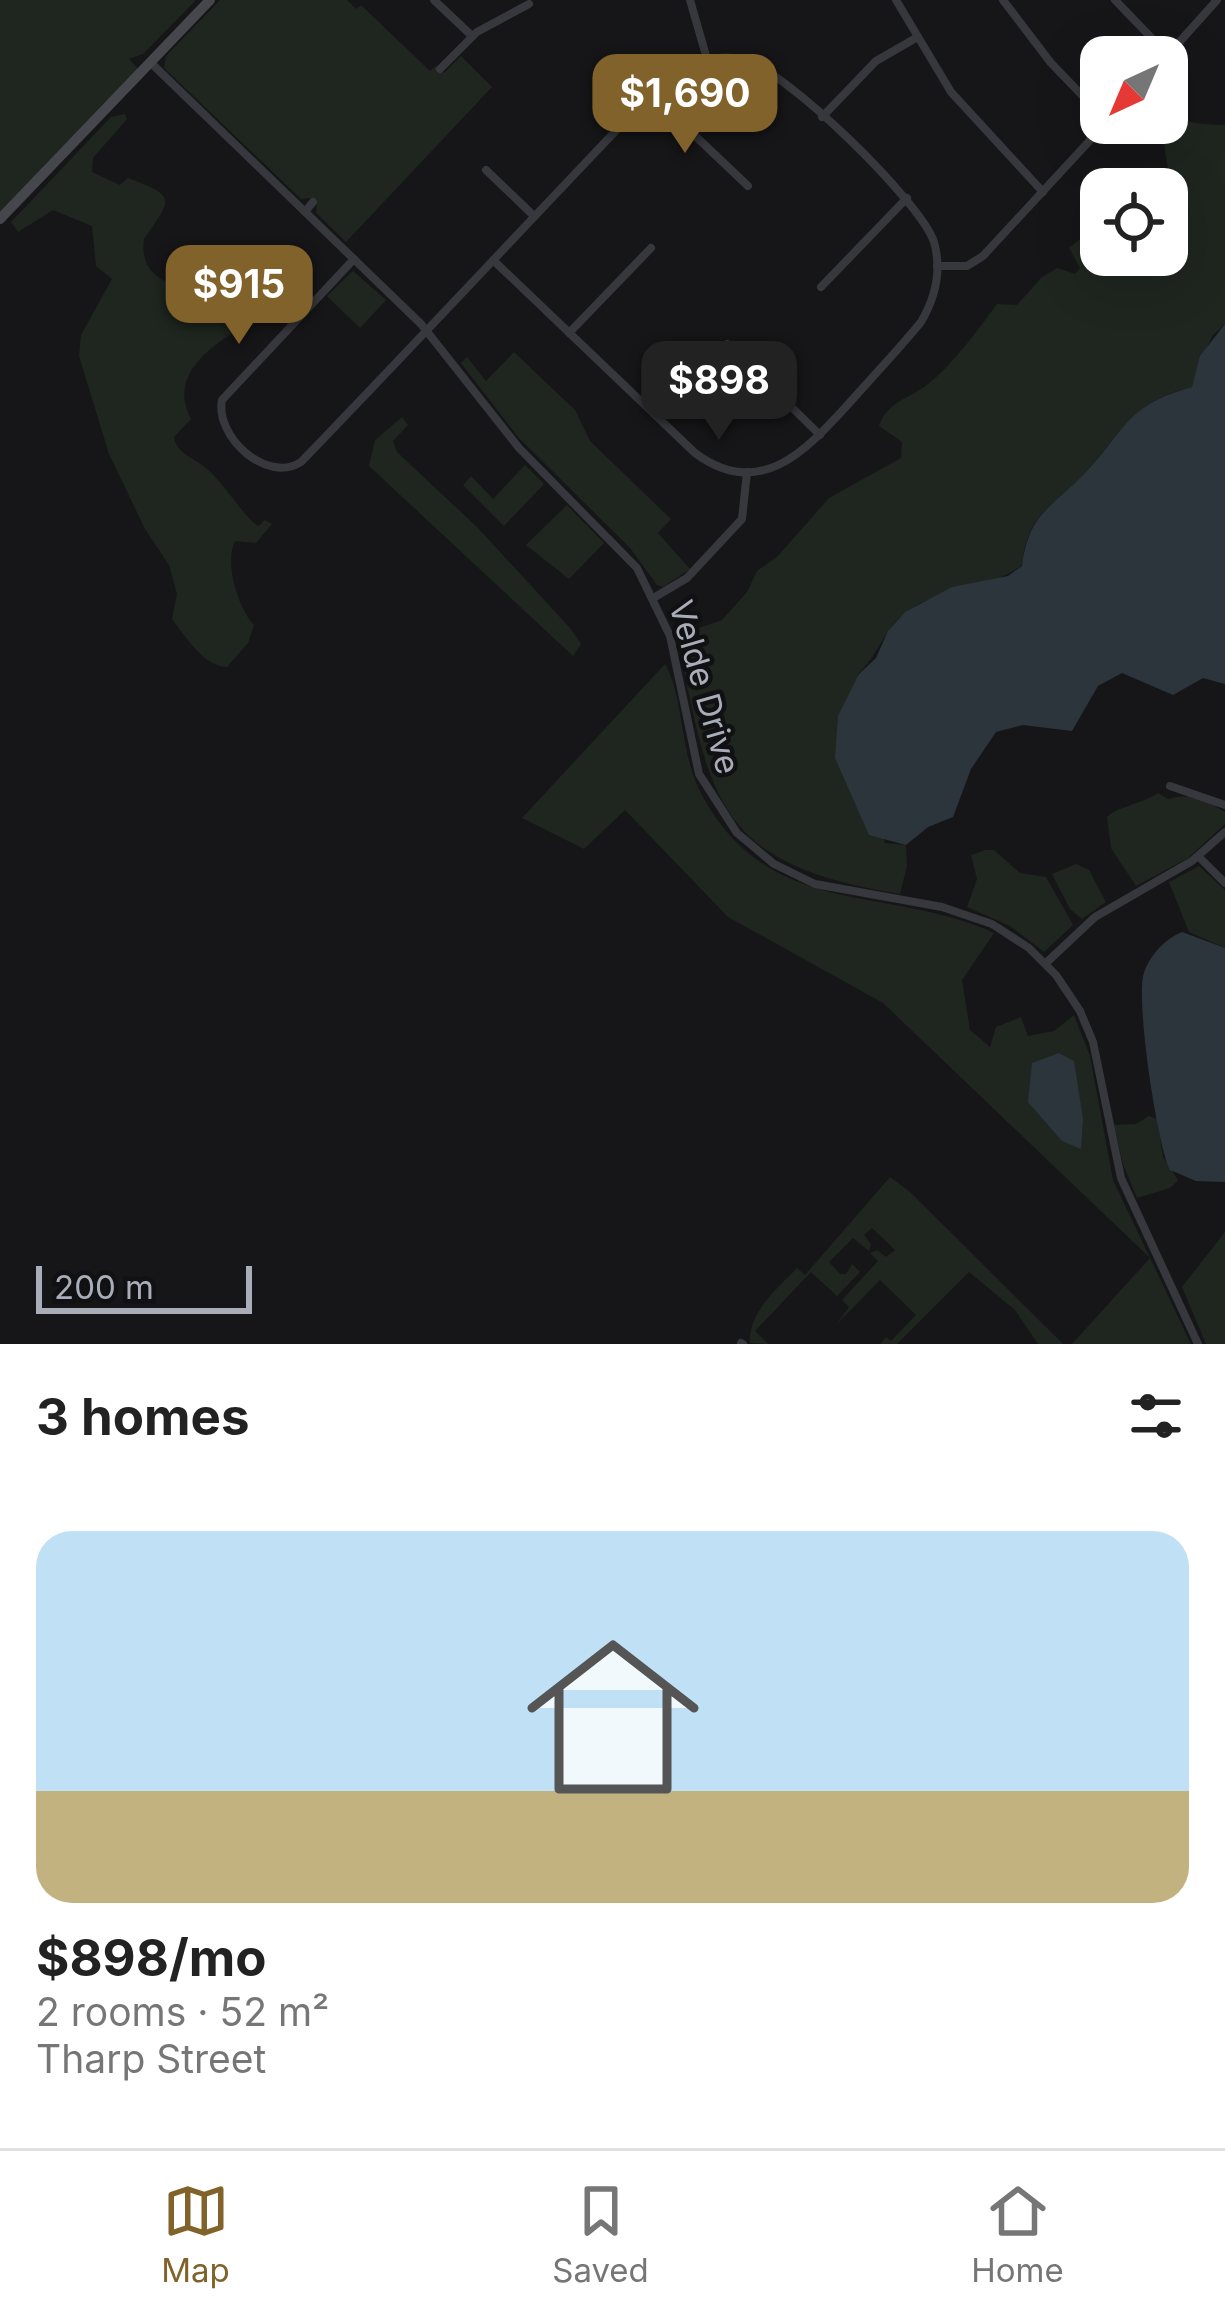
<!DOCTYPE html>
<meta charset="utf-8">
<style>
:root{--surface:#fff;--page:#f2f2f2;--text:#222;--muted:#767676;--line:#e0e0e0;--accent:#80622a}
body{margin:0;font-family:Inter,sans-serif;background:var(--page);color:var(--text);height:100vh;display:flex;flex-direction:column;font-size:45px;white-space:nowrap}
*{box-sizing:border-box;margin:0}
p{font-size:39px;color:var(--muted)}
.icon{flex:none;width:66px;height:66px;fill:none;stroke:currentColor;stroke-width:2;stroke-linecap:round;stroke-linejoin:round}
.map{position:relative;height:1344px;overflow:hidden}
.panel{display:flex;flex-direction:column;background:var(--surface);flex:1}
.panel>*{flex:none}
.needle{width:78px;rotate:224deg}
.controls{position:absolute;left:1080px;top:36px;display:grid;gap:24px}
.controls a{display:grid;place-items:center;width:108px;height:108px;border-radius:24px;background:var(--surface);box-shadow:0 12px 48px #0002;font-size:60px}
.scale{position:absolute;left:36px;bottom:30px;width:216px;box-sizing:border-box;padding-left:12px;border:6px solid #a8adb8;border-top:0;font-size:33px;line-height:42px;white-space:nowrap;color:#a8adb8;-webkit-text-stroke:9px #111113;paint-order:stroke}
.price{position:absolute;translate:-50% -102px;padding:0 27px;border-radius:24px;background:var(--accent);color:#fff;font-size:39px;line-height:78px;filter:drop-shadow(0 3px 6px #0008)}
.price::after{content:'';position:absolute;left:50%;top:72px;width:36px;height:27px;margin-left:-18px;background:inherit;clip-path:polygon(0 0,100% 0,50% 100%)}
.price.active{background:#222;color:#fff}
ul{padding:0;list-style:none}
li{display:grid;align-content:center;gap:24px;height:636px;padding:0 36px}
li span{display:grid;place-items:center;height:372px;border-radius:36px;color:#555}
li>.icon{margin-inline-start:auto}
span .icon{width:216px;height:216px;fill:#fffc;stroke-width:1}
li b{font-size:51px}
h2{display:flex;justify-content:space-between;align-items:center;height:144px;padding:0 36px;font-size:51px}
.tabs{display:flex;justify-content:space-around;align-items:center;height:168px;border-top:3px solid var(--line);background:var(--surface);font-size:33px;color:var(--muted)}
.tabs a{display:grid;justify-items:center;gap:6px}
.tabs .active{color:var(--accent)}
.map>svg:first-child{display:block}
.green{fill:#1e261f}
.water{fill:#2c353c}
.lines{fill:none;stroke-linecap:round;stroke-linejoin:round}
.street{stroke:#37383d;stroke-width:8}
.secondary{stroke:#45474d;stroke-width:10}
.labels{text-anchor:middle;stroke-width:9;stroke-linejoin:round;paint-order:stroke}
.street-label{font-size:33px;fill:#a8adb8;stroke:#111113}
</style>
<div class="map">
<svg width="1225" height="1344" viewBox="0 0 1225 1344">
<rect width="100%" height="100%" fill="#161618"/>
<g class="green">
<polygon points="0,0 196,0 143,54 129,59 141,72 0,218"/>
<polygon points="220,0 347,0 356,9 361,5 430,71 436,66 444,73 461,56 492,87 346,242 316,213 317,205 309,198 301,199 164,68 166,56"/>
<path d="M125 114 127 119 93 158 92 172 120 185 128 178C179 197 171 199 144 239 136 298 212 285 241 301L238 330C206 349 169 378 191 419L174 437C177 455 194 457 207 469 224 483 244 517 258 526L265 520 272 524 256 543 235 541C224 562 238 608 254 625L248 643 227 667C203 666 187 638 172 619L177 594 169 565 145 529 109 454 79 356 81 335 112 279 96 266 92 226 53 210 18 232 11 222 111 117Z"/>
<path d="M1179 118C1191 124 1213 125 1225 125V324L1212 336 1192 387C1126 402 1120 440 1077 481 1045 511 1027 519 1022 565 990 590 941 585 905 613 884 629 878 656 858 674L885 843 906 845 907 866 900 894C714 864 711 801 677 636L722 620 747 592 757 571 777 557 829 498 901 458 902 442 879 426C887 401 910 399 928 384 954 363 977 331 997 304L1017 305 1042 277 1057 268 1075 274 1080 268 1069 248 1099 223 1101 227V255H1167C1167 230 1171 202 1169 179 1168 153 1155 138 1179 118Z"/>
<polygon points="353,271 386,300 360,328 327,296"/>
<polygon points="514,352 575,410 590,441 671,519 658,533 690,569 663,587 657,585 630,548 518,437 461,363 467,357 486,381"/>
<polygon points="402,417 408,425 393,441 397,452 478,528 570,628 581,644 573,656 369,466 375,440"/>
<polygon points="525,465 544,484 504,526 463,485 471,476 493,499"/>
<polygon points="567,505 604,543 569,579 526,545"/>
<path d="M665 664C685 698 679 756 703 797 772 921 887 884 994 933L962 980 970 1030 990 1047 996 1027 1021 1017 1028 1036 1054 1031 1074 1015 1090 1056 1113 1180 1191 1344H1072L1150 1258 883 1003 728 917 625 810 584 849 522 818Z"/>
<path d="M1158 793 1168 799C1189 792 1206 800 1225 812V824L1188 858 1136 886 1111 848 1107 817C1116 807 1142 804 1158 793Z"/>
<polygon points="985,850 994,850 1020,873 1046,877 1073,925 1044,952 1010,926 967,907 977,879 971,855"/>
<polygon points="1076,864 1089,870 1106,902 1082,919 1070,909 1052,874"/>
<polygon points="1199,866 1225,890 1225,948 1189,932 1169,882"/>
<polygon points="1149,1116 1157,1119 1163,1157 1178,1180 1170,1188 1137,1198 1123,1164 1114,1125 1136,1124"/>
<path d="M890 1177 910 1192 1063 1344H1038L1015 1310 969 1272 897 1344H880L886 1337 891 1341 916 1315 880 1280 836 1325 849 1307 842 1300 878 1261 870 1253 877 1250 886 1257 883 1259 895 1250 872 1228 864 1235 871 1244 869 1251 853 1238 829 1262 840 1274H846L852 1264 860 1272 837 1296 811 1272 755 1331 768 1344 750 1343C748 1312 777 1289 797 1268L805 1275Z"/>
<polygon points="1225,1232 1225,1344 1206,1344 1182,1287"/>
</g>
<g class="water">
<path d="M1225 324V684L1203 678 1173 695 1122 673 1098 686 1072 731 1023 725 996 732 971 769 953 817 928 827 906 845 869 835 835 758 838 716 859 674 876 658 888 631 905 612 952 587 1008 576 1022 566C1028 519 1045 511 1077 481 1124 437 1120 406 1192 387L1200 356Z"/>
<path d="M1182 932 1225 948V1182L1196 1181 1170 1170C1157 1144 1135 998 1144 973 1150 955 1165 939 1182 932Z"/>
<polygon points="1059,1053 1074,1061 1083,1119 1081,1149 1062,1141 1028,1102 1032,1063"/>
</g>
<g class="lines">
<g class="street">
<polyline points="434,0 472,36"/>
<polyline points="690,0 707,59"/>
<polyline points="896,0 951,92 1043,192"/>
<polyline points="1003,0 1051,63 1101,115"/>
<polyline points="1115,0 1168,55"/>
<polyline points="1166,57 1217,0"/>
<polyline points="150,62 421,324 519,448 637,568 670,636 699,774 737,833 774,864 815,884 942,907 992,924 1029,948 1056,975 1080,1011 1093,1042 1121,1178 1198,1344"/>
<polyline points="440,69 477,32 529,4"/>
<polyline points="651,94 748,186"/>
<polyline points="822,117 876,61 916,38"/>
<polyline points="486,170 534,216"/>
<polyline points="305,212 313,202"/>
<path d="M354 259 222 400C215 437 267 484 301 462 419 340 534 216 651 94 677 69 705 52 742 59 783 67 921 202 934 242 942 270 935 298 921 322 899 349 875 374 852 400 809 447 762 503 695 453L493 260"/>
<polyline points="937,266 967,266 983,256 1106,123"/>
<polyline points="821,287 907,198"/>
<polyline points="569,333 651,248"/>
<polyline points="727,344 820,435"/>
<polyline points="655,597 687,578 742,519 747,472"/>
<polyline points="1170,786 1225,805"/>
<polyline points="1199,857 1225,883"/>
<polyline points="1046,963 1095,917 1192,861 1225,832"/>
<polyline points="741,1343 743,1344"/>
</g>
<polyline class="secondary" points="0,219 210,0"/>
</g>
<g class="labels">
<g class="street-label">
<text transform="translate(705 687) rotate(74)" y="12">Velde Drive</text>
</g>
</g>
</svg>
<div class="controls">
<a><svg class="needle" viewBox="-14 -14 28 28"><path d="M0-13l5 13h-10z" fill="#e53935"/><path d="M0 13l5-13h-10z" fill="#767676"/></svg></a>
<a><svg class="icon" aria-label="locate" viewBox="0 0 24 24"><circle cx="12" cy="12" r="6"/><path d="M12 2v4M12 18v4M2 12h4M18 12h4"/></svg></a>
</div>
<div class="scale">200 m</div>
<b class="price" style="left:685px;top:156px">$1,690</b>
<b class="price" style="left:239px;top:347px">$915</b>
<b class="price active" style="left:719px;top:443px">$898</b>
</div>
<section class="panel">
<h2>3 homes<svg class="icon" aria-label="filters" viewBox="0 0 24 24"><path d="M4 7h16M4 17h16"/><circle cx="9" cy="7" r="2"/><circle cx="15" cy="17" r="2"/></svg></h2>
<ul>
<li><span style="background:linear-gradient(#bfe0f5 70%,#c2b280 0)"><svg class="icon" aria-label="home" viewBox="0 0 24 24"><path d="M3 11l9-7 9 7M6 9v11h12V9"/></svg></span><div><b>$898/mo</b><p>2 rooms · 52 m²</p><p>Tharp Street</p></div></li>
</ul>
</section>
<nav class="tabs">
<a class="active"><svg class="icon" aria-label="map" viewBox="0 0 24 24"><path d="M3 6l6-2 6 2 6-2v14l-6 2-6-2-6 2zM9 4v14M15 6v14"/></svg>Map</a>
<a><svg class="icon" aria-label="saved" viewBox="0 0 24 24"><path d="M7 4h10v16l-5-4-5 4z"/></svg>Saved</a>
<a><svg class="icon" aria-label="home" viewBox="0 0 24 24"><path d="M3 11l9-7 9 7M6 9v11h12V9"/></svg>Home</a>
</nav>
